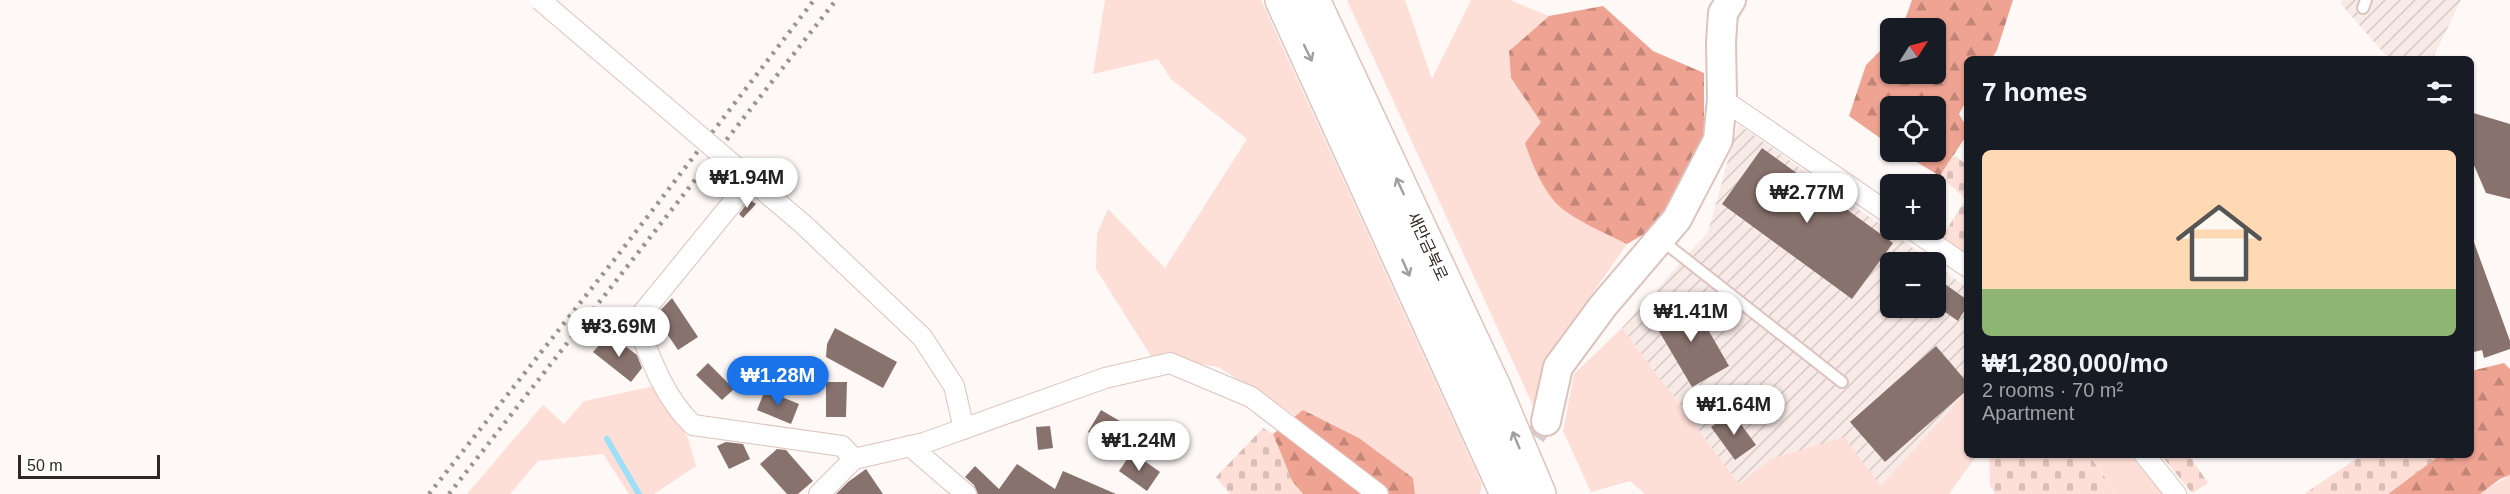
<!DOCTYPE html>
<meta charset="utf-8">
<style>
:root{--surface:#171b24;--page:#242831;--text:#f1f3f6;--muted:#9ea1a6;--line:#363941;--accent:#1a73e8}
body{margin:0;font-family:Helvetica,"Noto Sans KR",sans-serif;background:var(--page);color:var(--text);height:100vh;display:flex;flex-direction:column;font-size:22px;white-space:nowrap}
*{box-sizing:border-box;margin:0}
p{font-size:20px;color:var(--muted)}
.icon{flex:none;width:33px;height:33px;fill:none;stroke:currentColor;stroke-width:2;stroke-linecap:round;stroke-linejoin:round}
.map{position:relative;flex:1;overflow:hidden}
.sheet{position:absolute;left:1964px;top:56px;width:510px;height:402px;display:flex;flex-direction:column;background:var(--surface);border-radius:9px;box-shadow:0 2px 4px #0004}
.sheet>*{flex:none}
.needle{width:39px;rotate:54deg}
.tools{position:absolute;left:1880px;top:18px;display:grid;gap:12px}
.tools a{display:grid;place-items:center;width:66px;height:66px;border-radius:9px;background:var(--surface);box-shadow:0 2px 4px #0004;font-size:30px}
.scale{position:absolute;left:18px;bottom:15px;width:142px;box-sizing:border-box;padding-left:6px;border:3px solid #302725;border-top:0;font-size:16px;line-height:21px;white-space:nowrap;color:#302725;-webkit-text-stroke:4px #fff;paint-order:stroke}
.price{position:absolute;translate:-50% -51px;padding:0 14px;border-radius:21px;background:#fff;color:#222;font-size:20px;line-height:39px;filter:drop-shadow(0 2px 3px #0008)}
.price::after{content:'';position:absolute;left:50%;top:36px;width:18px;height:14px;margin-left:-9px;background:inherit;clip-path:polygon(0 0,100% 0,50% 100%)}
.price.current{background:var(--accent);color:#fff}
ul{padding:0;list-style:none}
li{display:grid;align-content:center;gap:12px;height:318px;padding:0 18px}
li+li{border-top:2px solid var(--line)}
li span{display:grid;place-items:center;height:186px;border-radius:9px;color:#555}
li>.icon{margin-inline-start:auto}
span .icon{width:108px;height:108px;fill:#fffc;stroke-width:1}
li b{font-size:26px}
h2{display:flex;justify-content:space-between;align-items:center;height:72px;padding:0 18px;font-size:26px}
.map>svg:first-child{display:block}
.industrial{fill:url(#industrial-furrows)}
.grass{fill:#fedfd8}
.forest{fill:url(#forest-firs)}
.cemetery{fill:url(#cemetery-stones)}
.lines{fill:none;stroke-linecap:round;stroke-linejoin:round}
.stream{stroke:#9cdff7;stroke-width:6}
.building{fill:#88726d}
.street-tunnel{stroke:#d5cecd;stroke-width:20;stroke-dasharray:20 10;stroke-linecap:butt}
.lane-casing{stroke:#dcc3be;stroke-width:14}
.street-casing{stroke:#dcc3be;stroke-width:22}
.secondary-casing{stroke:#dcc3be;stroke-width:32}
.highway-casing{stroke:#dcc3be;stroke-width:36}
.lane{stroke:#fff;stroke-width:10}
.street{stroke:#fff;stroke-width:20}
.secondary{stroke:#fff;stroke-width:28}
.highway{stroke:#fff;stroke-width:33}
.rail{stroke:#9c9493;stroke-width:4.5;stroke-dasharray:3 6;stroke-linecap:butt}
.street-bridge-casing{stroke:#dcc3be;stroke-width:22;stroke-linecap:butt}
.street-bridge{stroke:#fff;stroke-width:20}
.oneway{stroke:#a29e9d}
.labels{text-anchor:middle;stroke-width:6;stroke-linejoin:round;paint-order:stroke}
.street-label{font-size:16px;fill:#302725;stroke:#fff}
</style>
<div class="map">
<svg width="2510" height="494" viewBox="0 0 2510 494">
<defs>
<pattern id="industrial-furrows" width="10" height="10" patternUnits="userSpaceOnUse" patternTransform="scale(1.5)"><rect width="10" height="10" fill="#f8eae7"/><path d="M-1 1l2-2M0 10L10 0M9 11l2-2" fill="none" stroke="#d5c9c6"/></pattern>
<pattern id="forest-firs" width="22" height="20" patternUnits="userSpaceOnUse" patternTransform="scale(1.5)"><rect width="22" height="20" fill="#efa392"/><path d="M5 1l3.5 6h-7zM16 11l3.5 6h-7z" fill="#c28577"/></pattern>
<pattern id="cemetery-stones" width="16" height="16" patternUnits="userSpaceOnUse" patternTransform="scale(1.5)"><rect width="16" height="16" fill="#fedfd8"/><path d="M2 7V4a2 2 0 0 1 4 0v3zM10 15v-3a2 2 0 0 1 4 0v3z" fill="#dabfb9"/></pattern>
</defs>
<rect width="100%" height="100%" fill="#fef8f7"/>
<g class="industrial">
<polygon points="2342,0 2461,0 2433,58 2388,58 2341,4"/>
<polygon points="1738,124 1933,262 1890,262 1890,308 1935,308 1935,264 1966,287 1966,392 1881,487 1772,459 1739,484 1622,328 1708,232"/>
</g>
<g class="grass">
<polygon points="1105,0 1261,0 1482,484 1480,494 1415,494 1413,478 1359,438 1304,411 1296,416 1218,367 1151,356 1096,269 1097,234 1108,209 1165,268 1247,139 1171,79 1158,59 1093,74"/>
<polygon points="1347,0 1405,0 1432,79 1471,0 1510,0 1549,16 1509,51 1511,78 1542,122 1525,143 1605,234 1627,244 1555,347 1535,410"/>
<polygon points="1622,328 1739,484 1771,459 1844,437 1881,486 1966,392 1966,454 1977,455 1949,494 1645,494 1630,481 1591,492 1563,431 1574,374"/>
<polygon points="655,386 688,438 696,466 654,494 629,494 603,454 538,461 510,494 467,494 543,405 564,424 584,401"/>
<polygon points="2090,455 2130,455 2163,494 2117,494"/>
<polygon points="2510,475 2510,494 2479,494"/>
</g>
<g class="forest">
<polygon points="1912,0 2013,0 1997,50 1992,58 1966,58 1966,101 1959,114 1966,126 1966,136 1940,176 1900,152 1935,152 1935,106 1890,106 1890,145 1849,116 1866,65 1890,41 1890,74 1935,74 1935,28 1902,28"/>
<path d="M1603 6 1653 51 1704 73V145L1658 226 1627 244C1610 236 1571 218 1558 205 1543 190 1531 162 1525 143L1541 122 1511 78 1509 51 1549 16Z"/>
<polygon points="2504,363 2510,369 2510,475 2500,479 2480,494 2388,494 2440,455 2470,454 2471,371"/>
<polygon points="1303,410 1359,438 1413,478 1415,494 1303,494 1292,481 1273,434"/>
</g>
<g class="cemetery">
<polygon points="1953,155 1966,164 1966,253 1942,237 1966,199 1940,176"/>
<polygon points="1263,428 1273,434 1292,481 1303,494 1230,494 1216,477"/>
<polygon points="1989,455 2089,455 2117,494 1995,494 1990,485"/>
<polygon points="2161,455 2189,455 2208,483 2192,493"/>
<polygon points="2362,455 2362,454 2440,455 2388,494 2304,494"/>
</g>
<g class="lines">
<polyline class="stream" points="607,439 639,494"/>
</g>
<g class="building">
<polygon points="2470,112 2510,124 2510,199 2486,193 2470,156"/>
<polygon points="1762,148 1893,243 1852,299 1722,204"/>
<polygon points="750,200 756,204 743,218 739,214"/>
<polygon points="2470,237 2472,237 2510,341 2510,349 2484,358 2482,350 2470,353"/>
<polygon points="1935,277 1966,299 1966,308 1958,321 1935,305"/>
<polygon points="672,298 698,337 678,350 655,316"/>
<polygon points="1691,300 1729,366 1692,387 1653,321"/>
<polygon points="835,328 897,362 883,388 826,357 827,344"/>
<polygon points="609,334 637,355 642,368 631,382 593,352"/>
<polygon points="1936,346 1966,381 1966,391 1885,462 1850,422"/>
<polygon points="708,363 734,389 722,400 696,375"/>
<polygon points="826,382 847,382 846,417 826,417"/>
<polygon points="765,390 799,404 791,424 757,410"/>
<polygon points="1101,410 1130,427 1117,449 1088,432"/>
<polygon points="1732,412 1756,445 1735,460 1711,427"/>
<polygon points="1050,426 1053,448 1038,450 1036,427"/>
<polygon points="726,442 743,444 750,459 729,469 717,446"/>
<polygon points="777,449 786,450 813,481 798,494 787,494 760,464"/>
<polygon points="1132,452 1160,472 1147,491 1119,471"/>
<polygon points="1017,464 1055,489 1063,471 1116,494 978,494 974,485 965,477 975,466 999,489"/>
<polygon points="866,469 883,494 836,494 848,482"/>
</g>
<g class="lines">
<polyline class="street-tunnel" points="1518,461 1546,421"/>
<g class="lane-casing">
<g id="lane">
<polyline points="2363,8 2366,0"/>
<polyline points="1660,239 1842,382"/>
</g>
</g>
<g class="street-casing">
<g id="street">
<polyline points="1722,99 1890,214"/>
<path d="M751 180 636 321C650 357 664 398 693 425L842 446 854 459"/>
<polyline points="804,225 922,337 954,386 964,429"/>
<polyline points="1913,230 1966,266"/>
<polyline points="910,446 966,494"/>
<polyline points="2144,454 2176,494"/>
<polyline points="819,494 854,459 924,443 1105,378 1170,363 1251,397 1378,494"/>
</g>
</g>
<g class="secondary-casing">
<polyline id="secondary" points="1546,421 1558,367 1603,306 1677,219 1718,140 1722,99 1721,42 1723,13 1731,0"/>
</g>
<g class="highway-casing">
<g id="highway">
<polyline points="1282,0 1507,494"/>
<polyline points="1313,0 1493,385 1539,494"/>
</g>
</g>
<use href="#lane" class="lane"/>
<use href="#street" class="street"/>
<use href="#secondary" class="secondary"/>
<use href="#highway" class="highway"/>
<g class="rail">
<polyline points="429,494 618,255 814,0"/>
<polyline points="449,494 836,0"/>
</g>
<g class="street-bridge-casing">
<polyline id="street-bridge" points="540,0 804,225"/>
</g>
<use href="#street-bridge" class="street-bridge"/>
</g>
<defs><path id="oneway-shaft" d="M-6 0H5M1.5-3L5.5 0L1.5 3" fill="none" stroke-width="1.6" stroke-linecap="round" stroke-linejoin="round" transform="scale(1.5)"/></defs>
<g class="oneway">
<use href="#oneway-shaft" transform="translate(1308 53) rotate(64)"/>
<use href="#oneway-shaft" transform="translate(1400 186) rotate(-115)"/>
<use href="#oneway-shaft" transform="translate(1406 268) rotate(66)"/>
<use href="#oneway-shaft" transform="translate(1516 440) rotate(-113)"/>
</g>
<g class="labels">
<g class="street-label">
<text transform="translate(1428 246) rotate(65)" y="6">새만금북로</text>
</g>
</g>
</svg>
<div class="tools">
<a><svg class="needle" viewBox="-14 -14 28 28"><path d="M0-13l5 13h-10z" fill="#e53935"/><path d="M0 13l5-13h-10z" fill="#9ea1a6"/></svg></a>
<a><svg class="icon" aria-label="locate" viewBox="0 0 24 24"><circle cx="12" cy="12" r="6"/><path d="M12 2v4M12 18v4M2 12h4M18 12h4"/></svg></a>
<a>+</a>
<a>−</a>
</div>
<div class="scale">50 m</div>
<b class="price" style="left:747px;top:209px">₩1.94M</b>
<b class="price" style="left:1807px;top:224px">₩2.77M</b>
<b class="price" style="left:1691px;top:343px">₩1.41M</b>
<b class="price" style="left:619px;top:358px">₩3.69M</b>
<b class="price current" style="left:778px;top:407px">₩1.28M</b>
<b class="price" style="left:1734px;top:436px">₩1.64M</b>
<b class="price" style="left:1139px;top:472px">₩1.24M</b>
<section class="sheet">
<h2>7 homes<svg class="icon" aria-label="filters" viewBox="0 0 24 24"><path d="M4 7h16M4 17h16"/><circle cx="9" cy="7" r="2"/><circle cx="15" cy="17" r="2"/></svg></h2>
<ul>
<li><span style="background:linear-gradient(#ffd9b3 75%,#8fb573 0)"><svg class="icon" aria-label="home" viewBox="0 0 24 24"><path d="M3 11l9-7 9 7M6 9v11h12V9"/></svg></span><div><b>₩1,280,000/mo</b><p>2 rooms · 70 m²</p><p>Apartment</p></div></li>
</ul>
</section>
</div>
